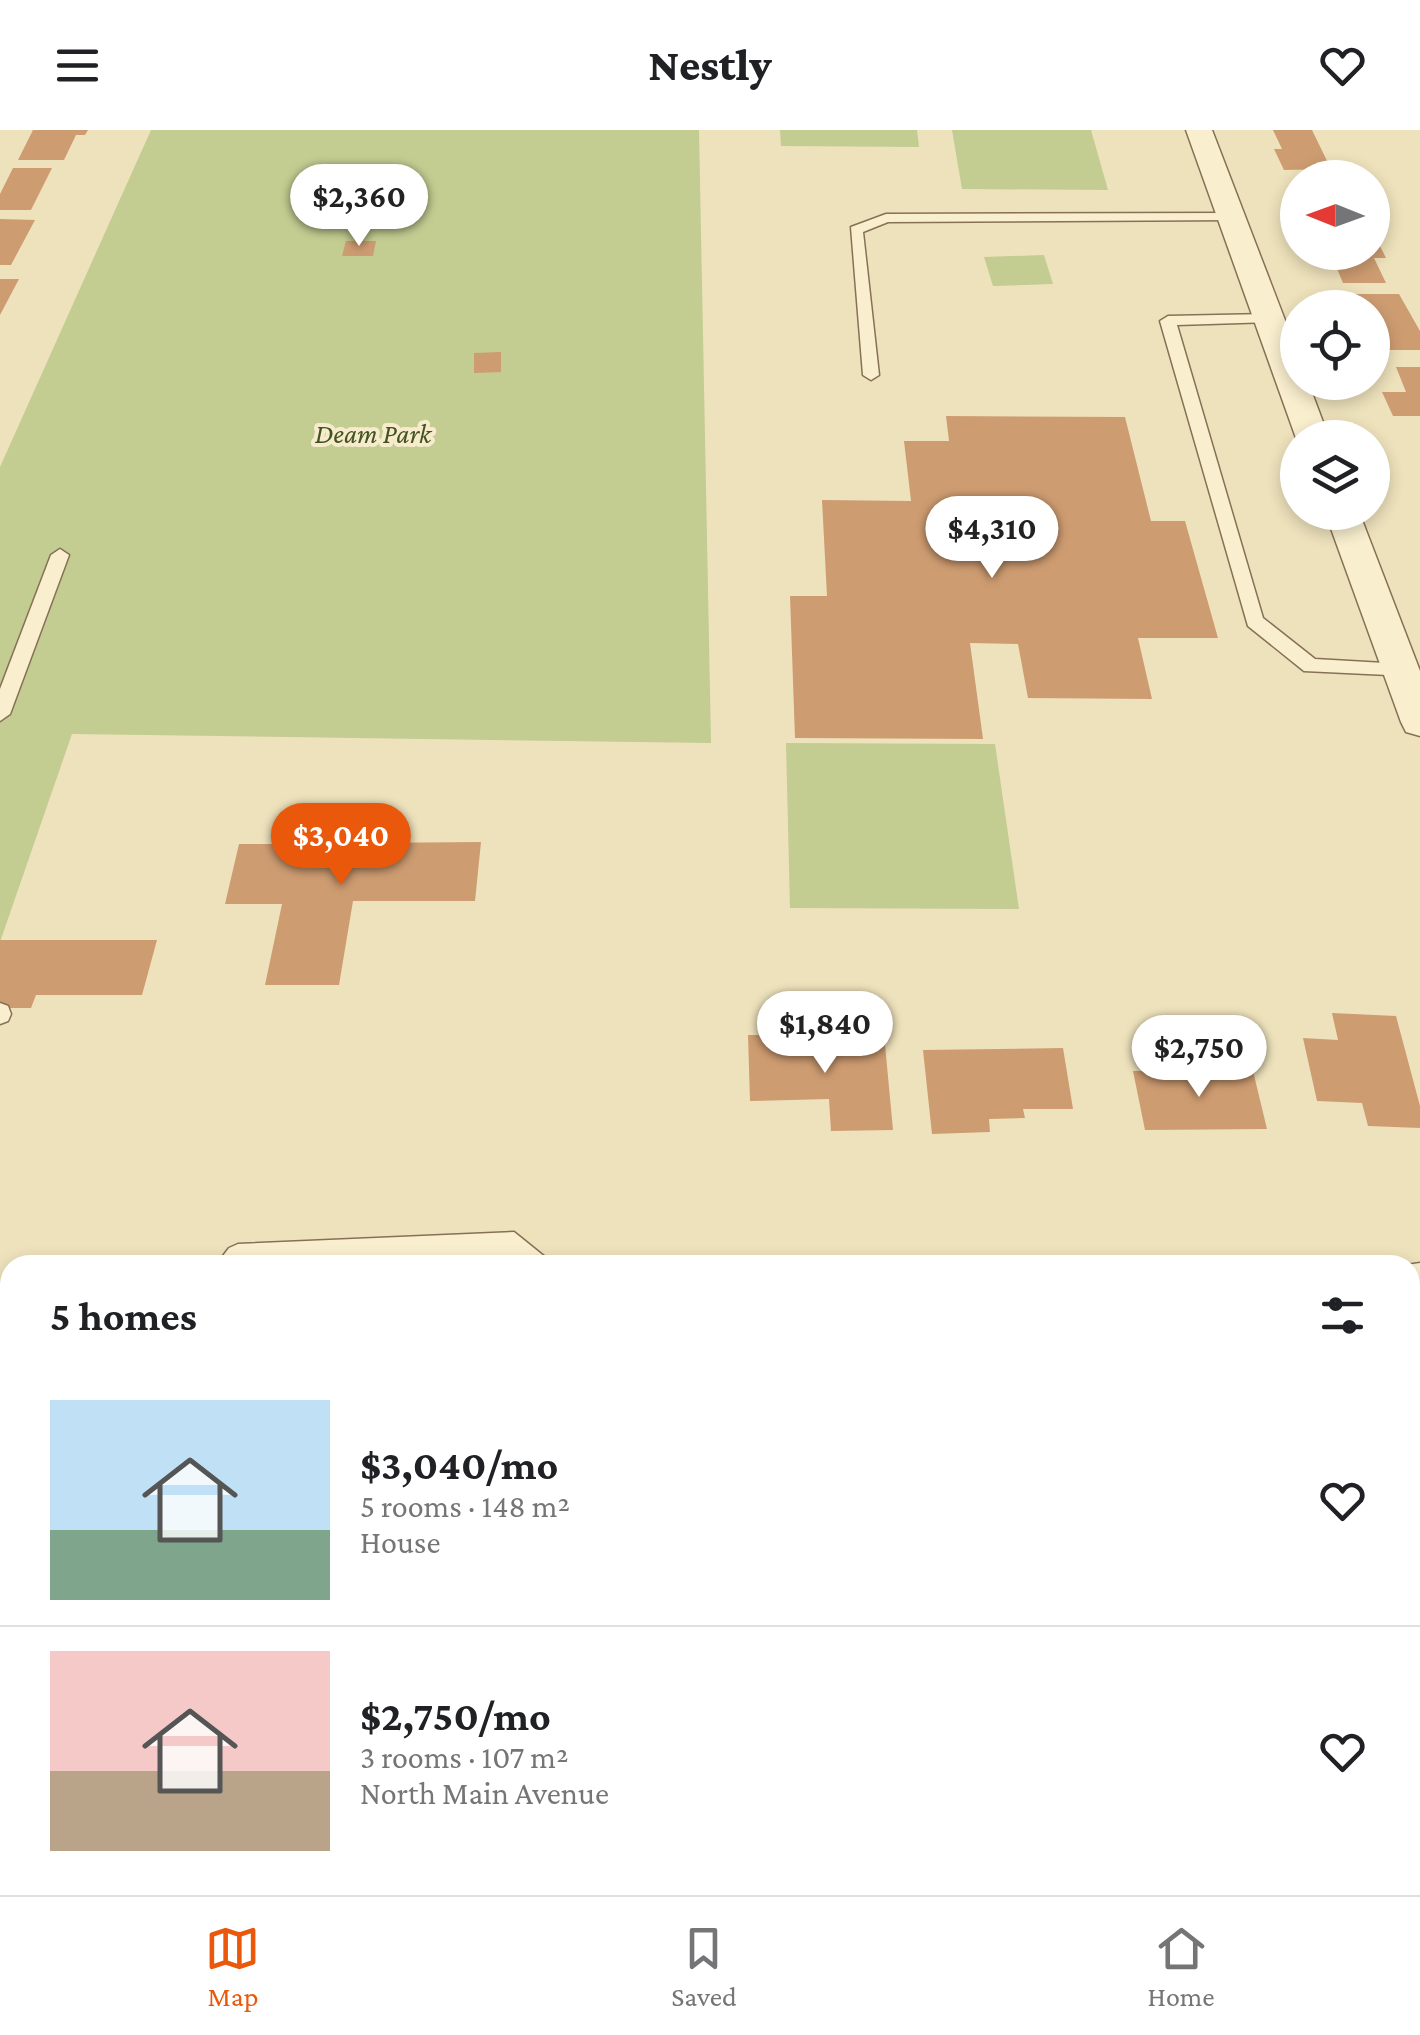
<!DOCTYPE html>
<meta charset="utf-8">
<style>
:root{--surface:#fff;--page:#f6f6f6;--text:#202124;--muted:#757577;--line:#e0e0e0;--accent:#ea580c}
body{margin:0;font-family:"Crimson Pro",serif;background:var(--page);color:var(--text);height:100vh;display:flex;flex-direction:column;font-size:38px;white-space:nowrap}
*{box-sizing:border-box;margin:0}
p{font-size:32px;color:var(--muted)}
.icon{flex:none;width:55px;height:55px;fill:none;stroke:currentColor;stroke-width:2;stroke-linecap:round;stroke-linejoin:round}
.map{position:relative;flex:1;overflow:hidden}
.side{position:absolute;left:0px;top:1125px;width:1420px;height:640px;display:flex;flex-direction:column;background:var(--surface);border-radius:30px 30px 0 0;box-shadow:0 5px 15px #0003}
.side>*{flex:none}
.needle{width:65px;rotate:271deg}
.controls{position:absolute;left:1280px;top:30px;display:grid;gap:20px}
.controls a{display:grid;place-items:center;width:110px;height:110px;border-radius:50%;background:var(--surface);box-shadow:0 5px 15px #0003;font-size:50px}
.price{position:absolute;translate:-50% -85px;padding:0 22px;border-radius:35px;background:#fff;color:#222;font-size:32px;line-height:65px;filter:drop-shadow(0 2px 5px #0008)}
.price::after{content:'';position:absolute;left:50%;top:60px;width:30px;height:22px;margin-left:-15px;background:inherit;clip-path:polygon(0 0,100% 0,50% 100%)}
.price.selected{background:var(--accent);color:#fff}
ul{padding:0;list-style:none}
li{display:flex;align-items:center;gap:30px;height:250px;padding:0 50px}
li+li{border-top:2px solid var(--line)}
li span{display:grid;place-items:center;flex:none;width:280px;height:200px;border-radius:0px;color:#555}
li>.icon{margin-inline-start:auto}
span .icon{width:120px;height:120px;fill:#fffc;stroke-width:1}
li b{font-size:42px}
h2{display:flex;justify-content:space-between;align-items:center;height:120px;padding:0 50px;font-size:42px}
header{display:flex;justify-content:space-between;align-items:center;height:130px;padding:0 50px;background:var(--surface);font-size:45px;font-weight:800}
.dock{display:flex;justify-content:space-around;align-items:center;height:140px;border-top:2px solid var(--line);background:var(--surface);font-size:28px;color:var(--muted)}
.dock a{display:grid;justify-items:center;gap:5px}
.dock .selected{color:var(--accent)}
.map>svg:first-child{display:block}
.green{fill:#c3cc91}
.building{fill:#ce9c71}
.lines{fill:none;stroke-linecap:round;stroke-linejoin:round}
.service-casing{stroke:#867156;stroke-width:3}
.minor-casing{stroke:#867156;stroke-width:3}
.service{fill:#f9efcf;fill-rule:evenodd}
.minor{fill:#f9efcf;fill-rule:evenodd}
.labels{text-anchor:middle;stroke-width:8;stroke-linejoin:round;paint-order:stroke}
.far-park-label{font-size:28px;font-style:italic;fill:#435221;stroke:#f6ebcc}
</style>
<header><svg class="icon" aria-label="menu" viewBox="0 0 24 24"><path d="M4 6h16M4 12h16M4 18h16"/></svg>Nestly<svg class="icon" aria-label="heart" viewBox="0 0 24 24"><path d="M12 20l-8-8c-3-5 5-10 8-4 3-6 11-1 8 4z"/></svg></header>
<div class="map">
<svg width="1420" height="1765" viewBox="0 0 1420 1765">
<rect width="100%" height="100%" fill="#eee2bc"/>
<g class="green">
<polygon points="151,0 699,0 711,613 72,604 0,812 0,337"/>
<polygon points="780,0 917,0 919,17 781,16"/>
<polygon points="952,0 1091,0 1108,60 962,59"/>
<polygon points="1044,125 1053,154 993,156 984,127"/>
<polygon points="786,613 995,614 1019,779 790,778"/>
<polygon points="0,1212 10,1212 10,1755 539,1755 538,1765 0,1765"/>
</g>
<g class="building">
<polygon points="33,0 88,0 85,5 76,5 64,30 18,30"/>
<polygon points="1273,0 1312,0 1331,39 1284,40 1274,19 1282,19"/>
<polygon points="13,38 52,38 31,80 0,80 0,64"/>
<polygon points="0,89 35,90 11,135 0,135"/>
<polygon points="1372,100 1386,128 1374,128 1386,153 1343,153 1333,129 1325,129 1322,122 1372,122"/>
<polygon points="346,111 376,111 373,126 342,126"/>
<polygon points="0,149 19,149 0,185"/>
<polygon points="1356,164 1399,164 1420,201 1420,220 1372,220 1372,178 1362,178"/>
<polygon points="501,222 501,242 474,243 474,223"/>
<polygon points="1396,237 1420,237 1420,286 1393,286 1382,262 1406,262"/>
<polygon points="946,286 1125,287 1151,391 1185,391 1218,508 1138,508 1152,569 1028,568 1018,514 970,513 983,609 795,608 790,466 827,466 822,370 911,371 904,311 949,311"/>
<polygon points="306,682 371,682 366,713 481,712 475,771 353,771 339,855 265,855 282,774 225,774 239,714 300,714"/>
<polygon points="0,810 157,810 142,865 36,865 31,878 0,878"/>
<polygon points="1332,883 1396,886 1420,976 1420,998 1368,996 1362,973 1317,971 1303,908 1338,910"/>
<polygon points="884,904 893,1000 831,1001 829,969 750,971 748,905"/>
<polygon points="1063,918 1073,979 1023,979 1025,988 989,989 990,1002 932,1004 923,920"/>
<polygon points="1133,941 1253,941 1267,999 1145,1000"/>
<rect x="1410" y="1297" width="10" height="86"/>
<rect x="684" y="1755" width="97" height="10"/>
<polygon points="1065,1755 1154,1755 1156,1765 1067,1765"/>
</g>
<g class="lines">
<g class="service-casing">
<g id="service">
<polygon points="1232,83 1239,87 1237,90 888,92 863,102 879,245 871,250 863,245 851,97 886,84"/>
<polygon points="1268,184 1273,186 1273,192 1177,195 1263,488 1315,529 1402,534 1411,541 1409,546 1304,541 1248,496 1160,191 1168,186"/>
<polygon points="60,419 69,425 10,584 0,591 0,559 51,425"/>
<polygon points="0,873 8,876 11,884 8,891 0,894"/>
<polygon points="514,1102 545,1127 549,1135 518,1135 509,1126 216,1135 229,1118 238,1114"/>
</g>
</g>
<g class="minor-casing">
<g id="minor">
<polygon points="1186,0 1212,0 1298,224 1298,252 1308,252 1329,308 1296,308"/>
<polygon points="1325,382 1359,382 1420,541 1420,606 1406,602 1401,592"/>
<polygon points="1420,1133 1420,1181 1410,1182 1410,1135 1406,1135"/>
<rect x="0" y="1186" width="10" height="52"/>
<polygon points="902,1755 966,1755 967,1765 903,1765"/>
</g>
</g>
<use href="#service" class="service"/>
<use href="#minor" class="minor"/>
</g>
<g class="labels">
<g class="far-park-label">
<text x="373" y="313">Deam Park</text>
</g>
</g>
</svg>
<div class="controls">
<a><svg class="needle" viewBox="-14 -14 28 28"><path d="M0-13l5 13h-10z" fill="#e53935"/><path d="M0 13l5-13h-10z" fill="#757577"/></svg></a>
<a><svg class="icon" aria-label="locate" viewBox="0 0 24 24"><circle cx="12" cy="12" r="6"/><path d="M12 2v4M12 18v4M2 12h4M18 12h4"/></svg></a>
<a><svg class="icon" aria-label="layers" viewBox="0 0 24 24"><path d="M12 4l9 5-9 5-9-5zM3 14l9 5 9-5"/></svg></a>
</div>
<b class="price" style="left:359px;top:119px">$2,360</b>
<b class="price" style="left:992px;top:451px">$4,310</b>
<b class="price selected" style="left:341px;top:758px">$3,040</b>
<b class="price" style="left:825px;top:946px">$1,840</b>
<b class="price" style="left:1199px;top:970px">$2,750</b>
<section class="side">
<h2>5 homes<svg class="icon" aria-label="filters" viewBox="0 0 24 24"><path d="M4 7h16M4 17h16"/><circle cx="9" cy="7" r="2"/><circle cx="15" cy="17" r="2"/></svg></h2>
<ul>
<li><span style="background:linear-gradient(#bfe0f5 65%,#7fa58c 0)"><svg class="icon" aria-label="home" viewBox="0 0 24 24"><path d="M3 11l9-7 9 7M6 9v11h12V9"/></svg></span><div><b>$3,040/mo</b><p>5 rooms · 148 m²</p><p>House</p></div><svg class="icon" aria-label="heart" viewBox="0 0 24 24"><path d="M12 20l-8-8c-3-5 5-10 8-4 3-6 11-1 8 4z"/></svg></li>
<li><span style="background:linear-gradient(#f6c9c9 60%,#b9a48a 0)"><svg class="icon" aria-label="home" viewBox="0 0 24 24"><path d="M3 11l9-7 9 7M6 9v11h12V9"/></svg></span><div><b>$2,750/mo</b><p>3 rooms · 107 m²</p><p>North Main Avenue</p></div><svg class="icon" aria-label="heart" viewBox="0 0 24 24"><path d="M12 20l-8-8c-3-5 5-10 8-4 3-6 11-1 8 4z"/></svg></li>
</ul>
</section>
</div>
<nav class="dock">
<a class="selected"><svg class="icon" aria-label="map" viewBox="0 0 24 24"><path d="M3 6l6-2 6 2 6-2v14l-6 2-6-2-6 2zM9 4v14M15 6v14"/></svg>Map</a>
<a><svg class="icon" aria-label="saved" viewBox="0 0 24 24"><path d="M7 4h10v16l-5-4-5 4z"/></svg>Saved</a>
<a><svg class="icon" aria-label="home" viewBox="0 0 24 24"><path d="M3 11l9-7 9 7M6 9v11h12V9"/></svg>Home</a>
</nav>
